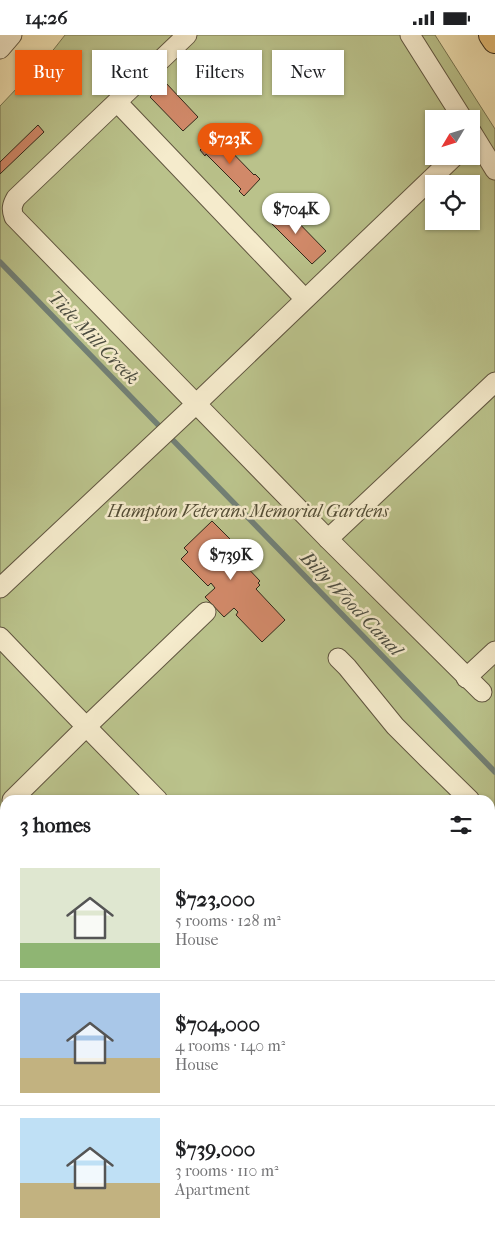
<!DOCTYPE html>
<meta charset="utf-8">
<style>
:root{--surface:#fff;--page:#f2f2f2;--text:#202124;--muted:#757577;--line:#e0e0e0;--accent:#ea580c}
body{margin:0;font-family:"IM FELL French Canon",serif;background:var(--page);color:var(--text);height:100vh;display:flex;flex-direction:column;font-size:19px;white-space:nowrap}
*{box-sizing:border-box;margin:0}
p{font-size:16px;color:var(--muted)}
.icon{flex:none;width:28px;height:28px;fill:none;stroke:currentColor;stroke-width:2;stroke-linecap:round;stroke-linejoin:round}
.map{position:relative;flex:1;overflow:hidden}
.side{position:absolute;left:0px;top:760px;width:495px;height:446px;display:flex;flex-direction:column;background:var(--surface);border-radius:15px 15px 0 0;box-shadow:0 1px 4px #0004}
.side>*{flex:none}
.top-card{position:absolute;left:15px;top:15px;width:465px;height:45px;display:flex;gap:10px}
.needle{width:32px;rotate:232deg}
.buttons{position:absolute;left:425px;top:75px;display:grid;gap:10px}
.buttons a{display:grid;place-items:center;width:55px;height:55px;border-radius:0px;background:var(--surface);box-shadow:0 1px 4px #0004;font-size:25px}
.price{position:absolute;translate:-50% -42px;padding:0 11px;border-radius:18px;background:#fff;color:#222;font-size:16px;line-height:32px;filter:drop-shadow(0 1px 2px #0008)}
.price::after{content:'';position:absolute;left:50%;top:30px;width:15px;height:11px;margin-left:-8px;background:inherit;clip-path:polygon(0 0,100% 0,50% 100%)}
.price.active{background:var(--accent);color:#fff}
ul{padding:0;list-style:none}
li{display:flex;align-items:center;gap:15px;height:125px;padding:0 20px}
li+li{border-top:1px solid var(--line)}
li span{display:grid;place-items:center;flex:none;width:140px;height:100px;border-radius:0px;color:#555}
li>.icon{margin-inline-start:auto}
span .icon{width:60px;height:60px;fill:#fffc;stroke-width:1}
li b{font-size:21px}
h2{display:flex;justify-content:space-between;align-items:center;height:60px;padding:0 20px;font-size:21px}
.tag{padding:0 18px;border-radius:0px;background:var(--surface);box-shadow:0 1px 4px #0004;font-size:18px;line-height:45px}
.tag.active{background:var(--accent);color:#fff}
.status{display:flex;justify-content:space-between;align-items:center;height:35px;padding:0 25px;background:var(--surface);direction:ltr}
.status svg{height:14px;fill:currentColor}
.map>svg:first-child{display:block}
.green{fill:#bac28b;stroke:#767552;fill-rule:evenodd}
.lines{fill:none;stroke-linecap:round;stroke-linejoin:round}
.stream{stroke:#728076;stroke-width:5.5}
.building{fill:#d18969;stroke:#32281a}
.minor-casing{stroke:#615640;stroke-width:21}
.major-casing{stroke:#32281a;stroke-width:26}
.minor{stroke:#f5ebcc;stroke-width:19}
.major{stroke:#e8c078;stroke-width:24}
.labels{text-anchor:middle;stroke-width:5;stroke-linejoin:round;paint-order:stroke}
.park-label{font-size:18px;font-style:italic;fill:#544e36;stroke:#f5ebcc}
.water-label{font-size:19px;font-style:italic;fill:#4c4d40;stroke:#f5ebcc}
</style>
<div class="status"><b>14:26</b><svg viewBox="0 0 49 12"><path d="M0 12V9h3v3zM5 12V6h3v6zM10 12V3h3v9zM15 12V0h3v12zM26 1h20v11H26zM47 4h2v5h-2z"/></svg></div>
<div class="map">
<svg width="495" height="1206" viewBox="0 0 495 1206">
<rect width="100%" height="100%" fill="#efe0b0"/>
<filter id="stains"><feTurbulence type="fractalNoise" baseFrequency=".004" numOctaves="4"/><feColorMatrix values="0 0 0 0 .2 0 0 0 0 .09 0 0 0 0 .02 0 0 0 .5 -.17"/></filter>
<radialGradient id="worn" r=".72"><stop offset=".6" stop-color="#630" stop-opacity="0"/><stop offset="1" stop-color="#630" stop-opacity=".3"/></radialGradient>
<path class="green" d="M65 0H435L495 94V911L490 916V765H5V1071L0 1066V71L54 14ZM434 84H471V121H434ZM434 149H471V186H434Z"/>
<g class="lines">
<polyline class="stream" points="0,227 495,737"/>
</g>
<g class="building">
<polygon points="165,47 198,82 183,96 150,62"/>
<polygon points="38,90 44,97 0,139 0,127"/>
<polygon points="217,99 222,103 220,105 254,140 255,139 260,144 244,161 239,156 241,154 206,119 205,121 200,115"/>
<polygon points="282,170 290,179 326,216 312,229 267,184"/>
<polygon points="212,486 241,515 235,521 241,528 242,527 260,546 258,548 260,550 256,554 285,585 262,607 236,580 238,577 234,573 224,582 205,562 215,553 211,548 208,551 181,524 188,517 184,513"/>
<polygon points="0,1153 5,1158 5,1201 15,1201 10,1206 0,1206"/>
</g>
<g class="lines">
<g class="minor-casing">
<g id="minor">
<path d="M187 0 16 163C12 170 11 174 14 182L328 504 482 657"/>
<polyline points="410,0 463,84"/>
<polyline points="0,14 12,0"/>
<polyline points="117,67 305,264"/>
<polyline points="471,96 495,135"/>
<polyline points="328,504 495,347"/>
<polyline points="0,553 196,369 455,121"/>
<polyline points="0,602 67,672 158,765"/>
<polyline points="338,623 347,632 395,691 427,723 470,765"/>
<polyline points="466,643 495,616"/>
<polyline points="12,765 86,692 206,577"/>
<polyline points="490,785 495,789"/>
<polyline points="490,942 495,937"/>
<polyline points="0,1068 5,1072"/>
<polyline points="104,1201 108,1206"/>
<polyline points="142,1201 147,1206"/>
<polyline points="217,1206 221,1201"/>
</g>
</g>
<g class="major-casing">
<polyline id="major" points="491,0 495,6"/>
</g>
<use href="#minor" class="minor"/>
<use href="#major" class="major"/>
</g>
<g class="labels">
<g class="park-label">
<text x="248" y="482">Hampton Veterans Memorial Gardens</text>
</g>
<g class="water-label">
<text transform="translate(94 302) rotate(46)" y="7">Tide Mill Creek</text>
<text transform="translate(352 568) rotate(46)" y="7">Billy Wood Canal</text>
</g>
</g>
<rect width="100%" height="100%" filter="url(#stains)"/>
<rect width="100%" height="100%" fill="url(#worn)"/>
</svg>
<div class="buttons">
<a><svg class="needle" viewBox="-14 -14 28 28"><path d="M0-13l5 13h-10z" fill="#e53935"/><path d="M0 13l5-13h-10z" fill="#757577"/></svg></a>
<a><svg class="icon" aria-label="locate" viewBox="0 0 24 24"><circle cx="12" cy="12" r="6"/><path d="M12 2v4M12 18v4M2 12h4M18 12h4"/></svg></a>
</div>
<b class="price active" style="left:230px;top:130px">$723K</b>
<b class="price" style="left:296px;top:200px">$704K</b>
<b class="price" style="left:231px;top:546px">$739K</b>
<div class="top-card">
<a class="tag active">Buy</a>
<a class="tag">Rent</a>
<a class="tag">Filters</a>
<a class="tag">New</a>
</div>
<section class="side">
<h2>3 homes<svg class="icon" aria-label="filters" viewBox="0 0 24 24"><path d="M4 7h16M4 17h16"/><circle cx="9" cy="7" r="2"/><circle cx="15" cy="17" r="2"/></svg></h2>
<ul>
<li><span style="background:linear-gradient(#dfe7d0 75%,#8fb573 0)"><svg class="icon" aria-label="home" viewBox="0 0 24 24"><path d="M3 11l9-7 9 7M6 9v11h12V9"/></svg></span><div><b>$723,000</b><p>5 rooms · 128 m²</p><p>House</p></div></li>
<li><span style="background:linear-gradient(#a9c7e8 65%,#c2b280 0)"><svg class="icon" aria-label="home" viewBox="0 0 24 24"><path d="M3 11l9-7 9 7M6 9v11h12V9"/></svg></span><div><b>$704,000</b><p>4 rooms · 140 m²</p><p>House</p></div></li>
<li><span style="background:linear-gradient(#bfe0f5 65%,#c2b280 0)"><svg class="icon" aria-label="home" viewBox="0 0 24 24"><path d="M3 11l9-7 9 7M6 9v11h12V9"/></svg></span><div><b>$739,000</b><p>3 rooms · 110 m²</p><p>Apartment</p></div></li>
</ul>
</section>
</div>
